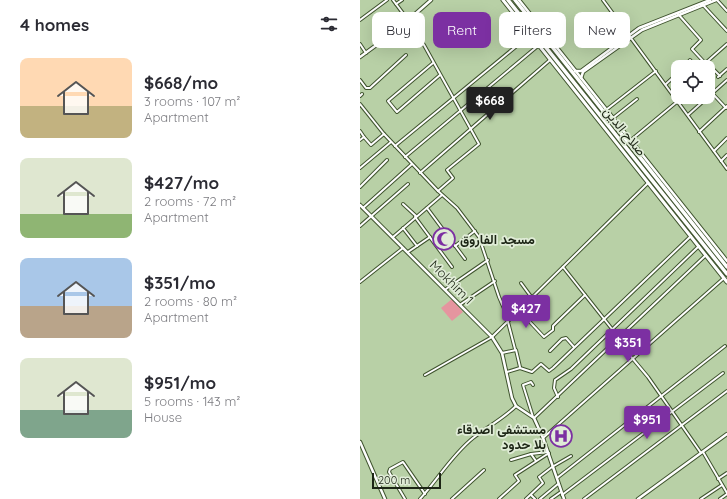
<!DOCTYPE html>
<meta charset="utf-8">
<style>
:root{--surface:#fff;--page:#f2f2f3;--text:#2b2b33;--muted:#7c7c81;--accent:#7c30a2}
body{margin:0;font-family:Quicksand,Vazirmatn,sans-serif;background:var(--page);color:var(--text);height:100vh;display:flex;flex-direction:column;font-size:15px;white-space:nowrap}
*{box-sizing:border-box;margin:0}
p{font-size:13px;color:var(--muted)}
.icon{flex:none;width:22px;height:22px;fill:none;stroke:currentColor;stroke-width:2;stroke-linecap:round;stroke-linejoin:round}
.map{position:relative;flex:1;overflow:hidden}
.drawer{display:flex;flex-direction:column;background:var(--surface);width:360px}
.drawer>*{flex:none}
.top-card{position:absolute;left:12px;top:12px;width:295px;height:36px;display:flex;gap:8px}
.fabs{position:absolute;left:311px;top:60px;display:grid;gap:8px}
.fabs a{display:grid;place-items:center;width:44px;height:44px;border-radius:8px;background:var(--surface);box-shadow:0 4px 16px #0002;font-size:20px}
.scale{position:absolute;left:12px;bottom:10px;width:69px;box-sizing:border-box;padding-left:4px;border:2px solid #1c2515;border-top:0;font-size:11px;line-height:14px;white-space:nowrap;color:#1c2515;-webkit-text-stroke:3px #e0ecd7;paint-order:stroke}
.price{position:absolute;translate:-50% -34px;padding:0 9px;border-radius:4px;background:var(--accent);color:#fff;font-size:13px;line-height:26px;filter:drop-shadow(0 1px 2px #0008)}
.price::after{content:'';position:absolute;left:50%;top:24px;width:12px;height:9px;margin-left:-6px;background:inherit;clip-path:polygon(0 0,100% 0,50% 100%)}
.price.on{background:#222;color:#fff}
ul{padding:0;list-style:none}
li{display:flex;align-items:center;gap:12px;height:100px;padding:0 20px}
li span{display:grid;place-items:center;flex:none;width:112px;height:80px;border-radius:8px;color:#555}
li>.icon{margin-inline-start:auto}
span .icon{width:48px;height:48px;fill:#fffc;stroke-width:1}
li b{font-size:17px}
h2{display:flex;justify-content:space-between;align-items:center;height:48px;padding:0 20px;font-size:17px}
.chip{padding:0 14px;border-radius:8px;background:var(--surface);box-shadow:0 4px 16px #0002;font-size:14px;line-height:36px}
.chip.on{background:var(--accent);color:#fff}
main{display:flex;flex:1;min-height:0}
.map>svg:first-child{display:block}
.green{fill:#e5959f}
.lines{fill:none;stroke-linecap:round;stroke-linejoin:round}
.minor-casing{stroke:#3f532e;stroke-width:4}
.tertiary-casing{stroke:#3f532e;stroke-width:4.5}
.secondary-casing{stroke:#3f532e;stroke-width:5}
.trunk-casing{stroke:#3f532e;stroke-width:5.5}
.minor{stroke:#fff;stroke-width:2}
.tertiary{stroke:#fff;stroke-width:2.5}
.secondary{stroke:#fff;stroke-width:3}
.trunk{stroke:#fff;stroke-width:3.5}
.labels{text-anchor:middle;stroke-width:3.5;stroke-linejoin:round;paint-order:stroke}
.street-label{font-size:13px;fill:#1c2515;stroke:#e0ecd7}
.poi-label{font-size:13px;font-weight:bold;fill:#1c2515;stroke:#e0ecd7;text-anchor:start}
</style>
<main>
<section class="drawer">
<h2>4 homes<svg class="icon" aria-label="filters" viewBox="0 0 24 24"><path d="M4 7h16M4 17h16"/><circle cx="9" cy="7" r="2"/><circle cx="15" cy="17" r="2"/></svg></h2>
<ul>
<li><span style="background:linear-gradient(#ffd9b3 60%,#c2b280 0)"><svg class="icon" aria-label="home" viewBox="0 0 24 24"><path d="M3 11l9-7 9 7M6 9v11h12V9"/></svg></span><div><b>$668/mo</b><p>3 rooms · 107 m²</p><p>Apartment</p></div></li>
<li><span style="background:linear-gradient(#dfe7d0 70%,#8fb573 0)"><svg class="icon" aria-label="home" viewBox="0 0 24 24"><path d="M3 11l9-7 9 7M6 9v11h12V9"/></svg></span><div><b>$427/mo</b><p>2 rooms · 72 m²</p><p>Apartment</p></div></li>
<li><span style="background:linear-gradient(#a9c7e8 60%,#b9a48a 0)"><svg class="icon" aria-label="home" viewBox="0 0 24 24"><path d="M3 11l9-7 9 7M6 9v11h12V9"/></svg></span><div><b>$351/mo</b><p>2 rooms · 80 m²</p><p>Apartment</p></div></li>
<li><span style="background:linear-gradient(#dfe7d0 65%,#7fa58c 0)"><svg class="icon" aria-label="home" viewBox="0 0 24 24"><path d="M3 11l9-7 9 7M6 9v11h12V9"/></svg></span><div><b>$951/mo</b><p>5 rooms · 143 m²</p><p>House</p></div></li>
</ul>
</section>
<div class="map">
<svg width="367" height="499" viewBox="0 0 367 499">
<rect width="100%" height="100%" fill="#b8d0a6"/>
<polygon class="green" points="92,299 103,312 92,321 81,308"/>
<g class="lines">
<g class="minor-casing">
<g id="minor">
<polyline points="33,0 48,20 64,45 119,144 87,170 93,178 78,191"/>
<polyline points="243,0 367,169"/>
<polyline points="357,0 367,11"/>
<polyline points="36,4 42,0"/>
<polyline points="342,4 367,31"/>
<polyline points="318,14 341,40 332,49 345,63"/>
<polyline points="0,20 27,0"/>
<polyline points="0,44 6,53"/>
<polyline points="73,63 28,101 37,112 80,75"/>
<polyline points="347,63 360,76"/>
<polyline points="324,67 330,60 336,67"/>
<polyline points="341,67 367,44"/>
<polyline points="358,77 367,69"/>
<polyline points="0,80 6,88 10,88 46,55"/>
<polyline points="306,84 318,73"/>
<polyline points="352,93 366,108"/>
<polyline points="313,94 318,89"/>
<polyline points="0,96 2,94"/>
<polyline points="0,104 24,134"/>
<polyline points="246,110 296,71"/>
<polyline points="328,115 367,80"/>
<polyline points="253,118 277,99"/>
<polyline points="0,131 4,137"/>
<polyline points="339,132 367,106"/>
<polyline points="0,140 4,137 11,145 24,134 78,191 97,208 119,237 139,297 149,320"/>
<polyline points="271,140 318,101"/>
<polyline points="35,146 170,35"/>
<polyline points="354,151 367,138"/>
<polyline points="45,157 179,45"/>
<polyline points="361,161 367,155"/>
<polyline points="0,168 31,142"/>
<polyline points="60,173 190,60"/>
<polyline points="0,187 27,160"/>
<polyline points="43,204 56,216"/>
<polyline points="3,208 52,164"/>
<polyline points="67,208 105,259"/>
<polyline points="55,217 92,267"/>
<polyline points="0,226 48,184"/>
<polyline points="43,228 57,246"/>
<polyline points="33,237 82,195"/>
<polyline points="95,246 115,231"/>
<polyline points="48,252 70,237"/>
<polyline points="203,267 252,329 257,340 288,377 341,453"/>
<polyline points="0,282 43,248"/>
<polyline points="161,283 172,298"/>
<polyline points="86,289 128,260"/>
<polyline points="101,304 135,281"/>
<polyline points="162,308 170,322 184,337 193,330 193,326 197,322 225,295"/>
<polyline points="148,322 155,349"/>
<polyline points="190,351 202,339 206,338 214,347"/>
<polyline points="142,353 156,350 160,367"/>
<polyline points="147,372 160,368 172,372 181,364 189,371 193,368 331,236"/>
<polyline points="65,375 132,337 288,183"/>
<polyline points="198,397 194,388 195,380 211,369 339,246"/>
<polyline points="173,417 163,385 171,382 173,385"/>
<polyline points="174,418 346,255"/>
<polyline points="183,438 364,278"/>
<polyline points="343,452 367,493"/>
<polyline points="171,454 176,461"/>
<polyline points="151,460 171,454 188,452"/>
<polyline points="197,478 365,346"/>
<polyline points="358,479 367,473"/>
<polyline points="171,495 175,499"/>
<polyline points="202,495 363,373"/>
<polyline points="45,499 29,472 30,469 43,462 65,494"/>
<path d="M60 499C78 479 92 455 113 438 127 427 143 419 156 406"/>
<polyline points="92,499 124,470"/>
<polyline points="139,499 159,481 155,475 189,453"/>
<polyline points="166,499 183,483 179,477 192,467 211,456"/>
<polyline points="180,499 198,484"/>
<polyline points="191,499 201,492"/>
<polyline points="224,499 367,391"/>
<polyline points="341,499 362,485"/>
<polyline points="360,499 367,494"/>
</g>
</g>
<g class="tertiary-casing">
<g id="tertiary">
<polyline points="159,0 367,261"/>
<polyline points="0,57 37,30 71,0"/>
<polyline points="215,71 221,71 279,28 350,0"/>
<polyline points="221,78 223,72 282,30 356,0"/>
<polyline points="0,205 132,337 142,353 152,398 156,406 174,418 183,438 204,499"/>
<polyline points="0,442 25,499"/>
<polyline points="278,499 367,434"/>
</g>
</g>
<g class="secondary-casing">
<polyline id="secondary" points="143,0 367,282"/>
</g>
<g class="trunk-casing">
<g id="trunk">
<polyline points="148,0 367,274"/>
<polyline points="155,0 367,267"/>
</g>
</g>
<use href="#minor" class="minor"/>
<use href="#tertiary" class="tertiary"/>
<use href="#secondary" class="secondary"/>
<use href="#trunk" class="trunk"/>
</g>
<defs>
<g id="mosque-ring" transform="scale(1.15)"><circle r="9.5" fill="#e0ecd7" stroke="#7c30a2" stroke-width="1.5"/><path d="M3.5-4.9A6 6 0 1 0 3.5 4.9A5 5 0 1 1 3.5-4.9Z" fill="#7c30a2"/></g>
<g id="hospital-ring" transform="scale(1.15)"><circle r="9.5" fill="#e0ecd7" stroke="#7c30a2" stroke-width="1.5"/><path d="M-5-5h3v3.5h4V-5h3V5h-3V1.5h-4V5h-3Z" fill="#7c30a2"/></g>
</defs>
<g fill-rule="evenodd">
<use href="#mosque-ring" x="84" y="239"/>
<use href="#hospital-ring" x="201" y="436"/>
</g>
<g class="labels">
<g class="street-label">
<text transform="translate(265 131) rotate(51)" y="5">صلاح الدين</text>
<text transform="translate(92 282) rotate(45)" y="5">Mokhim 1</text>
</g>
<g class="poi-label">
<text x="100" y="244">مسجد الفاروق</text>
<text x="186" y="434" text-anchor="end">مستشفى اصدقاء<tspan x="186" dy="15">بلا حدود</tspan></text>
</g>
</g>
</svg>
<div class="fabs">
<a><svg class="icon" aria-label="locate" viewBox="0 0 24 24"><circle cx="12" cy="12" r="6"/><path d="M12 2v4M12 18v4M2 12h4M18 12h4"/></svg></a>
</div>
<div class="scale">200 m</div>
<b class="price on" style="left:130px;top:121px">$668</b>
<b class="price" style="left:166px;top:329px">$427</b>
<b class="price" style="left:268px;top:363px">$351</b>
<b class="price" style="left:287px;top:440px">$951</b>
<div class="top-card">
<a class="chip">Buy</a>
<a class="chip on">Rent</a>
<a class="chip">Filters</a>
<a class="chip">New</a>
</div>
</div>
</main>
